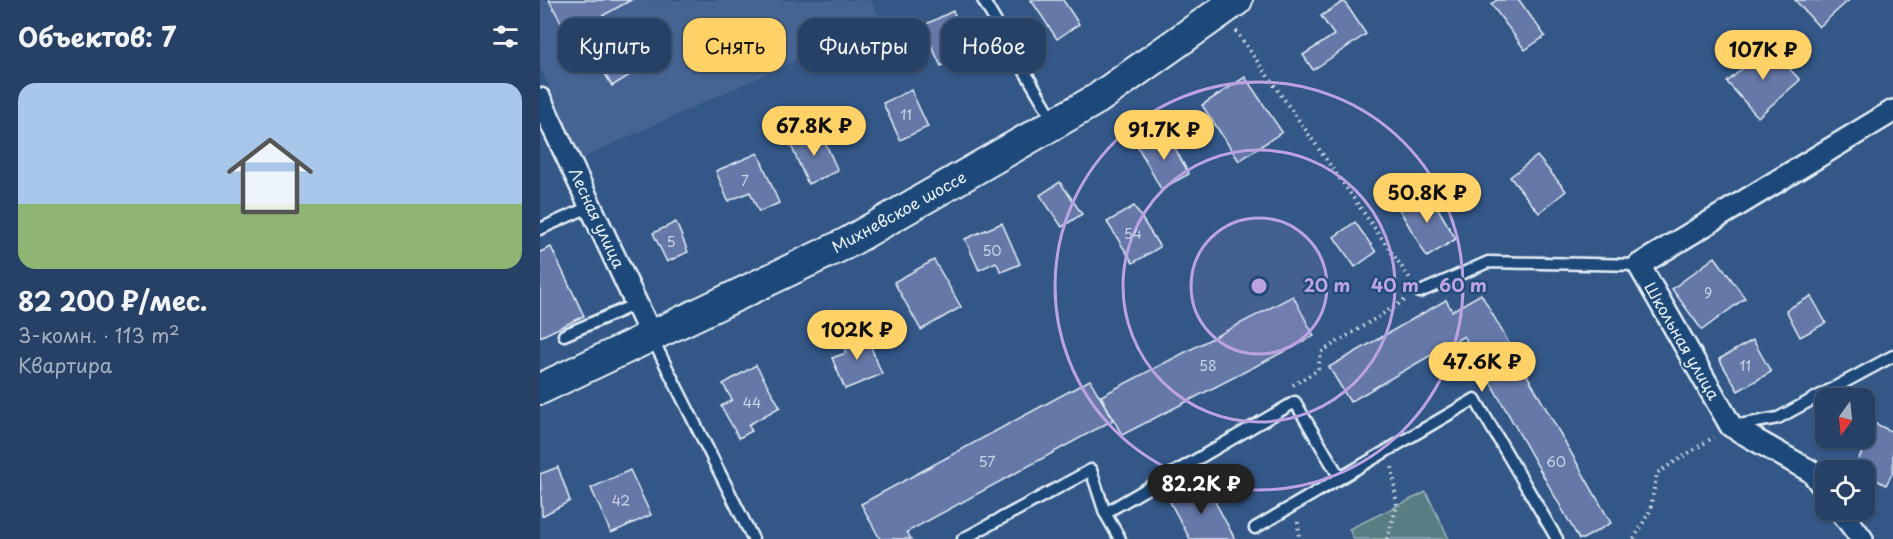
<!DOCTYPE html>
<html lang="ru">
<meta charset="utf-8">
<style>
:root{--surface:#264165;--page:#2e486b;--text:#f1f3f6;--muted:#a4afbf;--line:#425a79;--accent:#ffd166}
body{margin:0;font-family:"Playpen Sans",sans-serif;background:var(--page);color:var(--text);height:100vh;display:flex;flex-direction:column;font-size:22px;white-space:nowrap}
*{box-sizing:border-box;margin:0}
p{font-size:20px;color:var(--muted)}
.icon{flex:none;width:33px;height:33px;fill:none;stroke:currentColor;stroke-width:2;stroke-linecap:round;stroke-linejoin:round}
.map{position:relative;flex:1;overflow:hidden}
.sheet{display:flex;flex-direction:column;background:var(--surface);width:540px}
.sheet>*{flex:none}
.top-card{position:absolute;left:18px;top:18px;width:570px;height:54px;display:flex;gap:12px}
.needle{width:39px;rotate:195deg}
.buttons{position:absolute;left:1275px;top:388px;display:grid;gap:12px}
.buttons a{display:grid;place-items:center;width:60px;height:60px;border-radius:12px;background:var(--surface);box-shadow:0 2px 4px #0004,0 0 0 2px var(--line);font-size:30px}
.price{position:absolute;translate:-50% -51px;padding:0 14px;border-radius:21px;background:var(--accent);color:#111;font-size:20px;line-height:39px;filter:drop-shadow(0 2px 3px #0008)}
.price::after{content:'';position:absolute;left:50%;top:36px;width:18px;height:14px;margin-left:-9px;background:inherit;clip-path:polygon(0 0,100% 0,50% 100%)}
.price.on{background:#222;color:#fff}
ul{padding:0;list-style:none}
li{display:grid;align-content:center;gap:12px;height:318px;padding:0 18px}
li+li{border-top:2px solid var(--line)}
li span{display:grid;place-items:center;height:186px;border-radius:18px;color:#555}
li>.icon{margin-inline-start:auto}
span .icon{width:108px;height:108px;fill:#fffc;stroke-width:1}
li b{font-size:26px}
h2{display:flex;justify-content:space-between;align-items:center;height:72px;padding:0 18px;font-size:26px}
.chip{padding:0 21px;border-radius:18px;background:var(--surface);box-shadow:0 2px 4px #0004,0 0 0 2px var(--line);font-size:21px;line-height:54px}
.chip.on{background:var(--accent);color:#111}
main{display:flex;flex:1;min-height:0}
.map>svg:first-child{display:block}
.built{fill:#456493}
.green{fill:#597d82;stroke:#a0b7bd;stroke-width:1.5}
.building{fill:#6678a8;stroke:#e8f1f8;stroke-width:1.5}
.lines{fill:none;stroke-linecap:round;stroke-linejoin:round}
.lane-casing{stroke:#e8f1f8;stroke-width:15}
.street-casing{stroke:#e8f1f8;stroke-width:26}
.secondary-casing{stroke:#e8f1f8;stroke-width:34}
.path{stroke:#e8f1f8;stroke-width:4;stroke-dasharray:1.5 4.5;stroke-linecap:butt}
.lane{stroke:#1f4a7a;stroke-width:10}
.street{stroke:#1f4a7a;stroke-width:21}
.secondary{stroke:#1f4a7a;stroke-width:30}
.ring{fill:none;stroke:#bca2e1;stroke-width:3}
.labels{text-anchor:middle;stroke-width:4.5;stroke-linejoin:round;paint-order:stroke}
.number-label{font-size:14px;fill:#c8d3e4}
.street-label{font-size:16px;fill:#e8f1f8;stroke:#1f4a7a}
.centre{fill:#bca2e1;stroke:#1f4a7a;stroke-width:3}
.ring-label{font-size:18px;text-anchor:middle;font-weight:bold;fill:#bca2e1;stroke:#1f4a7a;stroke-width:4.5;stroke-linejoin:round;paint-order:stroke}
</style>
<main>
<section class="sheet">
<h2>Объектов: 7<svg class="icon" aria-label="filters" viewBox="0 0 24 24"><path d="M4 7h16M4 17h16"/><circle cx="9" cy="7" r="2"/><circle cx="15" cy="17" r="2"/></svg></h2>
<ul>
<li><span style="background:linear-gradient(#a9c7e8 65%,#8fb573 0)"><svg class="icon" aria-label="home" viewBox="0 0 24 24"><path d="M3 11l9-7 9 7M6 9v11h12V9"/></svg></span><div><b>82 200 ₽/мес.</b><p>3-комн. · 113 m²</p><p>Квартира</p></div></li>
</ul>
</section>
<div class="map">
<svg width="1353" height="539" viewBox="0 0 1353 539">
<rect width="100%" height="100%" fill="#335787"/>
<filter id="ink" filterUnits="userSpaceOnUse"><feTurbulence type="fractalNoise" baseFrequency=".0167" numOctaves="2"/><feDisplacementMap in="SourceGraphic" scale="12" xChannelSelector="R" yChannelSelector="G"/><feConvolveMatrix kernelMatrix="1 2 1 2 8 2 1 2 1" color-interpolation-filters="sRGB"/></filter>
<g filter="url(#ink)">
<polygon class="built" points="0,0 330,0 342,21 40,159 0,67"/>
<polygon class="green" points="886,492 909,539 814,539 809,529"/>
<g class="building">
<polygon points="9,0 91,0 28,35"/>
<polygon points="491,0 523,0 539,24 517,39"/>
<polygon points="957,0 979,0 1005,36 985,50 951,4"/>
<polygon points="1255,0 1309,0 1279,27"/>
<polygon points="804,1 826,34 773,70 763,55 794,35 781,16"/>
<polygon points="413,11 432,50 401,66 382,26"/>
<polygon points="101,22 121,56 72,86 52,51"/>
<polygon points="486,31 500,55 485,64 471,40"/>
<polygon points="1228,46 1260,80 1218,117 1187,82"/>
<polygon points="705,77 742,132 699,161 662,105"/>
<polygon points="371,90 388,127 360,140 343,103"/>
<polygon points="279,129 298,171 268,184 250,143"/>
<polygon points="626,132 649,174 621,189 598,147"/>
<polygon points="218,153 239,203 219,212 210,192 188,201 176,171"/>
<polygon points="997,156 1026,191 999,213 970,177"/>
<polygon points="520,182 542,214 522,227 500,195"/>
<polygon points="888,192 916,239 887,257 859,209"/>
<polygon points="594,206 620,247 593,263 567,222"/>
<polygon points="136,222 148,252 127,262 113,233"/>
<polygon points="815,222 836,252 815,267 794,237"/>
<polygon points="462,223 480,264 461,272 456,262 439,270 425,239"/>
<polygon points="11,247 44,316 0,337 0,252"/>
<polygon points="1175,257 1205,298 1162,330 1132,289"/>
<polygon points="394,260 421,307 381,330 354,282"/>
<polygon points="941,294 1071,523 1043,539 1039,539 924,336 810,402 789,367 906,300 912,311"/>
<polygon points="753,296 774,336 582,435 561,396"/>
<polygon points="1271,296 1286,323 1260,337 1246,310"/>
<polygon points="324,330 342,374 305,389 292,358 306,353 301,340"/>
<polygon points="1213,340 1231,372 1198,391 1179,359"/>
<polygon points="216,365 240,407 208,425 212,431 199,438 181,406 192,400 183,384"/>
<polygon points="550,380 573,420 367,532 371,539 340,539 321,504"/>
<polygon points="1336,424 1353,432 1353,472 1346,485 1324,474 1324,471 1314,468"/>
<polygon points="18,467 30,501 2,516 0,474"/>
<polygon points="90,470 111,515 71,533 51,488"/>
<polygon points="665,483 695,539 650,539 630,502"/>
</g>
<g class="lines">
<g class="lane-casing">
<g id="lane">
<polyline points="443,0 514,121"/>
<polyline points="0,229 51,206"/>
<polyline points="880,292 948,262 1099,265"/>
<polyline points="24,335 96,304"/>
<polyline points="112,338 213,539"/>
<polyline points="1194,426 1238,418 1353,356"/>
<polyline points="565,513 755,402 800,478"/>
<polyline points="715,528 935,399 1017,539"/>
<polyline points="423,539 551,470 565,513 580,539"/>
</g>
</g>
<g class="street-casing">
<g id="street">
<polyline points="0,99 112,337"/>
<polyline points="1286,491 1272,472 1191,426 1099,265 1353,111"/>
<polyline points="1300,510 1322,539"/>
</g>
</g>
<g class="secondary-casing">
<polyline id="secondary" points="0,389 307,243 557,99 697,0"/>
</g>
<g class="path">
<polyline points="696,31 871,280"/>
<polyline points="753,385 778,370 781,352 867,299"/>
<polyline points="758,522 759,539"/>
<polyline points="847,539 857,506 852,466"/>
<polyline points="1094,539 1110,511 1117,473 1174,437"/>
</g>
<use href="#lane" class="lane"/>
<use href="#street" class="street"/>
<use href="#secondary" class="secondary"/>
</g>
</g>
<circle cx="719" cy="286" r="68" fill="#bca2e1" fill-opacity=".12"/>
<g class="ring">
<circle cx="719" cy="286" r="68"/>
<circle cx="719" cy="286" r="136"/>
<circle cx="719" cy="286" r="204"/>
</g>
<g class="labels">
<g class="number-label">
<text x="366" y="120">11</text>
<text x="205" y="186">7</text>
<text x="593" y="239">54</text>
<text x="131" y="247">5</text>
<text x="452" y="256">50</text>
<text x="1168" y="298">9</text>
<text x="668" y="371">58</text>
<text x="1205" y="371">11</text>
<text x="212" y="408">44</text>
<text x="447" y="467">57</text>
<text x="1016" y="467">60</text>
<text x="81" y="506">42</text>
</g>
<g class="street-label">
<text transform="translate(359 212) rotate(-29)" y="6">Михневское шоссе</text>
<text transform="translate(57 218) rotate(65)" y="6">Лесная улица</text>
<text transform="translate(1142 341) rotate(60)" y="6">Школьная улица</text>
</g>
</g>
<circle cx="719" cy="286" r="9" class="centre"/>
<g class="ring-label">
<text x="787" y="292">20 m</text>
<text x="855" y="292">40 m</text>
<text x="923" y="292">60 m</text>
</g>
</svg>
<div class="buttons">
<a><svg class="needle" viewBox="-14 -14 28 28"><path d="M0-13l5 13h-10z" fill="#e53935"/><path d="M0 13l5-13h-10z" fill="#a4afbf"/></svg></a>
<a><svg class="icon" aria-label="locate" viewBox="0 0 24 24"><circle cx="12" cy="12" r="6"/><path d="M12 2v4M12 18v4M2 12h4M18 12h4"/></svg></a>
</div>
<b class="price" style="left:1223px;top:81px">107K ₽</b>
<b class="price" style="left:274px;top:157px">67.8K ₽</b>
<b class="price" style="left:624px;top:161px">91.7K ₽</b>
<b class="price" style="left:887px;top:224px">50.8K ₽</b>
<b class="price" style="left:317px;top:361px">102K ₽</b>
<b class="price" style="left:942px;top:393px">47.6K ₽</b>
<b class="price on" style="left:661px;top:515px">82.2K ₽</b>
<div class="top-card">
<a class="chip">Купить</a>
<a class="chip on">Снять</a>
<a class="chip">Фильтры</a>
<a class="chip">Новое</a>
</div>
</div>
</main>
